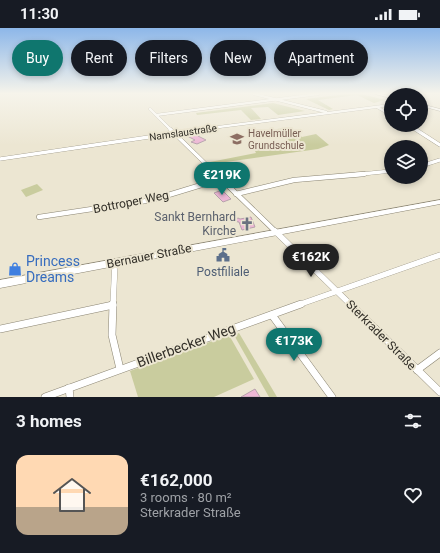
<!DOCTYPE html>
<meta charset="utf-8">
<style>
:root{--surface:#171b24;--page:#20242c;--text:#f1f3f6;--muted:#9ea1a6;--accent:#0f766e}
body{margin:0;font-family:Roboto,sans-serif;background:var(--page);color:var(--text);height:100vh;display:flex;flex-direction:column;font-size:15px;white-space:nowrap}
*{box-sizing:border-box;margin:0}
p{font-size:13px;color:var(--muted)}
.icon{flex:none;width:22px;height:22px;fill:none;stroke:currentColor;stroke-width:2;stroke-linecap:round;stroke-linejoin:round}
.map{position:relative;height:369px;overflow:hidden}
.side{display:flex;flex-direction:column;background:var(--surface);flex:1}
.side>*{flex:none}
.guide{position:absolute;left:12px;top:12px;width:416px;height:36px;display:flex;gap:8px}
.buttons{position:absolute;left:384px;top:60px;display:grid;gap:8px}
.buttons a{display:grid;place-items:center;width:44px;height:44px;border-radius:50%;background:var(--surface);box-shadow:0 2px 6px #0003;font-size:20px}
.price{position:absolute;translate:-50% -34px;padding:0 9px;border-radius:14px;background:var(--accent);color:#fff;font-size:13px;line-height:26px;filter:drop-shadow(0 1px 2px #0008)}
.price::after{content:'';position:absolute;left:50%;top:24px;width:12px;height:9px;margin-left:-6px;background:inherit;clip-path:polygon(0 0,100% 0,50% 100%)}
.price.current{background:#222;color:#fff}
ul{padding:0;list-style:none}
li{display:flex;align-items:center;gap:12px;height:100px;padding:0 16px}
li span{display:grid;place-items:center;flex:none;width:112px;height:80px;border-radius:12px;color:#555}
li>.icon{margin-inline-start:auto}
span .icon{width:48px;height:48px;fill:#fffc;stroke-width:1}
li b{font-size:17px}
h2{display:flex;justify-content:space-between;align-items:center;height:48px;padding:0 16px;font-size:17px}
.tag{padding:0 14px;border-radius:18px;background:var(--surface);box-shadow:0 2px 6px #0003;font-size:14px;line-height:36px}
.tag.current{background:var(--accent);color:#fff}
.status{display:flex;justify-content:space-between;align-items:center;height:28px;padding:0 20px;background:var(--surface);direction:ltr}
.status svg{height:11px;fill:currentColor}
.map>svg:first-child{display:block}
.green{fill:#c9cc9e}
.building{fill:#edb7d5;stroke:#b6a2ac}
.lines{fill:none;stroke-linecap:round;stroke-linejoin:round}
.minor-far4-casing{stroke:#8b8573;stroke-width:3}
.minor-far3-casing{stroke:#8b8573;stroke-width:4}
.minor-far2-casing{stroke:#8b8573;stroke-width:5.5}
.minor-far1-casing{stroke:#8b8573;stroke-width:6}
.minor-casing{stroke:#8b8573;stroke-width:8}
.secondary-casing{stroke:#8b8573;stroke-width:1}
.minor-far4{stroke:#fff;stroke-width:2.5}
.minor-far3{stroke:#fff;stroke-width:3.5}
.minor-far2{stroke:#fff;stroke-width:4.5}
.minor-far1{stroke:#fff;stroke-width:5.5}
.minor{stroke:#fff;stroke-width:7}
.secondary{fill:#fff;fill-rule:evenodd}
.labels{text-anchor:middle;stroke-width:4;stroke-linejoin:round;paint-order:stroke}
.far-street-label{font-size:10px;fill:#312e27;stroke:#ece6d2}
.far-education-label{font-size:10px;fill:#785e54;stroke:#ece6d2;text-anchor:start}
.street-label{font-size:12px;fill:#312e27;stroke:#ece6d2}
.worship-label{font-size:12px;fill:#5b616d;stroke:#ece6d2;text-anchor:end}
.service-label{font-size:12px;fill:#4e5e75;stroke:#ece6d2}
.near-shop-label{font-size:14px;fill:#366cbe;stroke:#ece6d2;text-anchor:start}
.near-street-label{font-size:14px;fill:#312e27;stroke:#ece6d2}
</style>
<div class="status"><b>11:30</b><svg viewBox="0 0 49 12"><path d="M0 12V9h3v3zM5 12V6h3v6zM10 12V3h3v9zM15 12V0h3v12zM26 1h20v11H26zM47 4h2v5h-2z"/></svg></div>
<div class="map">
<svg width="440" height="369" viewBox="0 0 440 369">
<rect width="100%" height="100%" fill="#ece6d2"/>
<g class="green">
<polygon points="346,66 362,66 385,72 374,75 357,67 318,72 333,81 329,82 306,71"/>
<polygon points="273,75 305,83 278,87 268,79 251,80 261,91 251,92 241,82 197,87 196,85"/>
<polygon points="290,100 302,109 316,106 329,117 318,121 212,136 210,134 256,125 255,123 293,117 277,101"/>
<polygon points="37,156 43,162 26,169 21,162"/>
<polygon points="239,305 277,369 269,369 234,307"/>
<polygon points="229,307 254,351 214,369 138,369 130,343"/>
</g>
<g class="building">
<polygon points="197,105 200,107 198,108 206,112 197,116 191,114 195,112 187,108"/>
<polygon points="222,162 231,171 223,174 214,165"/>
<polygon points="251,189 255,199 242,202 239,194 232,193 238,190 240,191"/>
<polygon points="255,361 260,369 241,369"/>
</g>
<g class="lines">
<g class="minor-far4-casing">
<g id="minor-far4">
<polyline points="254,66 326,84"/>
<polyline points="377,79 391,87"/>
<polyline points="150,81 171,102"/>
<polyline points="156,87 318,66"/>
<polyline points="410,97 417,102"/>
<polyline points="195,102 391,77"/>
</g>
</g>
<g class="minor-far3-casing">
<g id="minor-far3">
<polyline points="170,101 217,147"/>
<polyline points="415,101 440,117"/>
<polyline points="0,131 203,101"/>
<polyline points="421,138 440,132"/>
<polyline points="352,147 391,143"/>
</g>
</g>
<g class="minor-far2-casing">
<g id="minor-far2">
<polyline points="216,146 276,204"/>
<polyline points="236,166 294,152 364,146"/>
<polyline points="39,189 152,172 221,151"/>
</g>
</g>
<g class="minor-far1-casing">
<g id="minor-far1">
<polyline points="275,203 351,277"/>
<polyline points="113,277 115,235"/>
<polyline points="298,277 440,227"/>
</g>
</g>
<g class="minor-casing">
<g id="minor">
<polyline points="113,276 112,307 120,341"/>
<polyline points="350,276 440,364"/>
<polyline points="272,287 332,369"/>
<polyline points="0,301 113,277"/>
<polyline points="417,342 440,325"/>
<polyline points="69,360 70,369"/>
<polyline points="45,369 301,276"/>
</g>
</g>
<g class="secondary-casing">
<g id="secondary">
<polygon points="375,66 381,66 391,68 391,70"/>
<polygon points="421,76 440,81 440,83 421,78"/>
<polygon points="440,172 440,176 0,260 0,252"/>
</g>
</g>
<use href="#minor-far4" class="minor-far4"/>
<use href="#minor-far3" class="minor-far3"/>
<use href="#minor-far2" class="minor-far2"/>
<use href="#minor-far1" class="minor-far1"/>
<use href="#minor" class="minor"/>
<use href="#secondary" class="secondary"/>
</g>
<linearGradient id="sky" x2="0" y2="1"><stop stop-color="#8db7e9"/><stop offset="0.56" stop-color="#f6f4eb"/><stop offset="1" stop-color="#f6f4eb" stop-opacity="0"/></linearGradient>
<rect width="440" height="117" fill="url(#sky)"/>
<defs>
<g id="school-bare" transform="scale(1.08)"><path d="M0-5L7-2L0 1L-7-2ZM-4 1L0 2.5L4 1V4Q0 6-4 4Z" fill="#8d6e63" stroke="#ece6d2" stroke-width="2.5" paint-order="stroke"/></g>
<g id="church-bare" transform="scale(1.08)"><path d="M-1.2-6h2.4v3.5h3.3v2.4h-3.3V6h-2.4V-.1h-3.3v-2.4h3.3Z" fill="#6b7280" stroke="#ece6d2" stroke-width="2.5" paint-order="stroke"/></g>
<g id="civic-bare" transform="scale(1.08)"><path d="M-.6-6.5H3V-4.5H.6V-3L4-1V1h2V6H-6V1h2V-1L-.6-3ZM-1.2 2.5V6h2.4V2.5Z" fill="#5c6f8a" stroke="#ece6d2" stroke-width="2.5" paint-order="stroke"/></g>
<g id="shop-bare" transform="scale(1.08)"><path d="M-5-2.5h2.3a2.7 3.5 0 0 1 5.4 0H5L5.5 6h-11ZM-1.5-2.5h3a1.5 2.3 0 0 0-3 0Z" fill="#3f7fe0" stroke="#ece6d2" stroke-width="2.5" paint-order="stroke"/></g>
</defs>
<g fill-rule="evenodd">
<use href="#school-bare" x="237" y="111"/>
<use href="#church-bare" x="247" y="196"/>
<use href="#civic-bare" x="223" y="227"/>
<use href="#shop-bare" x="15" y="241"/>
</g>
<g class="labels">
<g class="far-street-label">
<text transform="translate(183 104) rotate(-8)" y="4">Namslaustraße</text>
</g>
<g class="far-education-label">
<text x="248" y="109">Havelmüller<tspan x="248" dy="12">Grundschule</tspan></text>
</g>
<g class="street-label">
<text transform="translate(131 174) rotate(-11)" y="4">Bottroper Weg</text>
<text transform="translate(149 228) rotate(-11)" y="4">Bernauer Straße</text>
<text transform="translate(381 307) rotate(45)" y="4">Sterkrader Straße</text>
</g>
<g class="worship-label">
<text x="236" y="193">Sankt Bernhard<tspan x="236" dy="14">Kirche</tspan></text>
</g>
<g class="service-label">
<text x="223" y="248">Postfiliale</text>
</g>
<g class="near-shop-label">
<text x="26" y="238">Princess<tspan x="26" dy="16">Dreams</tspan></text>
</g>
<g class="near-street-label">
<text transform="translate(186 317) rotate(-20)" y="5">Billerbecker Weg</text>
</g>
</g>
</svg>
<div class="buttons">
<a><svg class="icon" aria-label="locate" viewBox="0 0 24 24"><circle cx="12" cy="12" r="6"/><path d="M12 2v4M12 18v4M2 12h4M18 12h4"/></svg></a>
<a><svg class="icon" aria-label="layers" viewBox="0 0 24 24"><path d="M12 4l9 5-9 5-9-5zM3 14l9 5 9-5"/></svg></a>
</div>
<b class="price" style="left:222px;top:168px">€219K</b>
<b class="price current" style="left:311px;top:250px">€162K</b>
<b class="price" style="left:294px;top:334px">€173K</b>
<div class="guide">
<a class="tag current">Buy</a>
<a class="tag">Rent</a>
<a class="tag">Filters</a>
<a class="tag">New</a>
<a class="tag">Apartment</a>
</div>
</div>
<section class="side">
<h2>3 homes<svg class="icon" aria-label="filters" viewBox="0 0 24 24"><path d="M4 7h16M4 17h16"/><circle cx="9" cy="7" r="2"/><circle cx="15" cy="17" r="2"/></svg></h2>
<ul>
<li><span style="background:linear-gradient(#ffd9b3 65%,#b9a48a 0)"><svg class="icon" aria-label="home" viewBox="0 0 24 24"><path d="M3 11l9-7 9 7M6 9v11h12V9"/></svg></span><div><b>€162,000</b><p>3 rooms · 80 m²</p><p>Sterkrader Straße</p></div><svg class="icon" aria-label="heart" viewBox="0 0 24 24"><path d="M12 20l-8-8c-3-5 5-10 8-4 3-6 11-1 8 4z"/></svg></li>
</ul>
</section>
